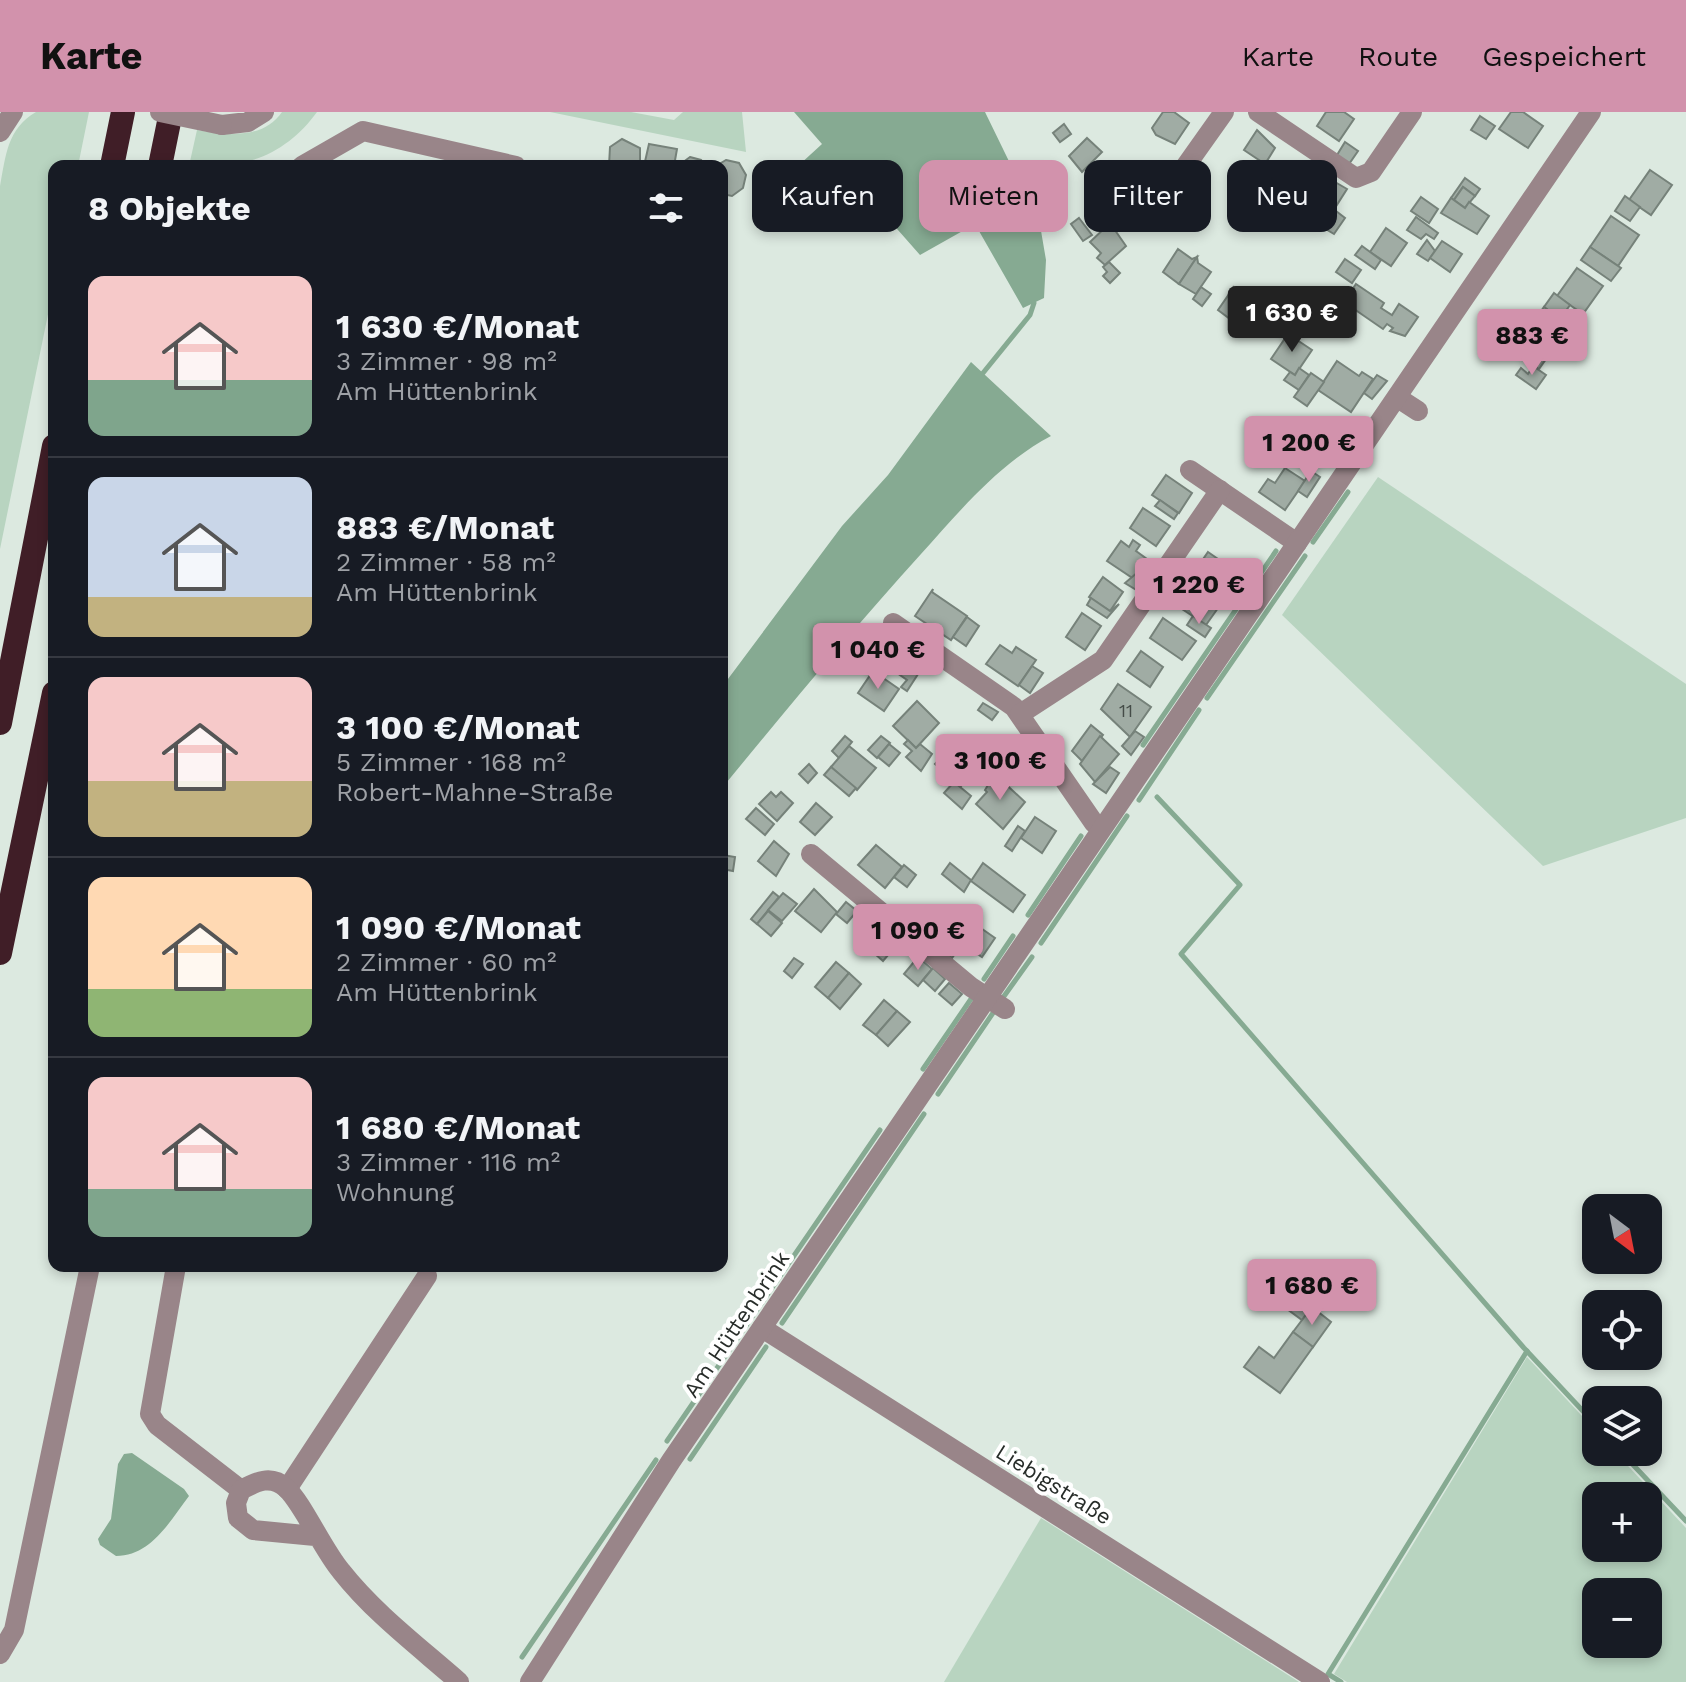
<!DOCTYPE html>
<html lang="de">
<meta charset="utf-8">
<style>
:root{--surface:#171b24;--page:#242831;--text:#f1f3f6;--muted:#9ea1a6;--line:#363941;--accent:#d292ac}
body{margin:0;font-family:"Work Sans",sans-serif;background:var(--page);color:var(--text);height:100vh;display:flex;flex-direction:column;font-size:30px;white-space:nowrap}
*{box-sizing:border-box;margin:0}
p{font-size:26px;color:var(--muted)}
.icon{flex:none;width:44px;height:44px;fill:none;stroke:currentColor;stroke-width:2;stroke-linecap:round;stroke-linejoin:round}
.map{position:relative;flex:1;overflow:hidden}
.panel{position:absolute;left:48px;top:48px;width:680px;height:1112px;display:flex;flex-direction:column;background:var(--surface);border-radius:16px;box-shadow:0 4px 12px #0003}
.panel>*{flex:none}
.guide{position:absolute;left:752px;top:48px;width:760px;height:72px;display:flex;gap:16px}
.needle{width:52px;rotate:148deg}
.tools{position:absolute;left:1582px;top:1082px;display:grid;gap:16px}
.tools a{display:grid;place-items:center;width:80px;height:80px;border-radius:16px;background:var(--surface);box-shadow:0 4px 12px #0003;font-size:40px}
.price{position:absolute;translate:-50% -68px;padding:0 18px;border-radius:8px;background:var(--accent);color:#111;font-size:26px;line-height:52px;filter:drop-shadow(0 2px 4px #0008)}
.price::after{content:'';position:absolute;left:50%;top:48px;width:24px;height:18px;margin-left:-12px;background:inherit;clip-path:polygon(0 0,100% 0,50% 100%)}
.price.current{background:#222;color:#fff}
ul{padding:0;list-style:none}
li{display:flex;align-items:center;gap:24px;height:200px;padding:0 40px}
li+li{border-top:2px solid var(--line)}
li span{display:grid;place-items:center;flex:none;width:224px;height:160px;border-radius:16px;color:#555}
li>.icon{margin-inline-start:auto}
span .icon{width:96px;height:96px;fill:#fffc;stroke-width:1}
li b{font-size:34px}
h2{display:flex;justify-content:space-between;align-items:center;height:96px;padding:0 40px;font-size:34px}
.tag{padding:0 28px;border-radius:16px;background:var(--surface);box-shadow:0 4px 12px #0003;font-size:28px;line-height:72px}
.tag.current{background:var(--accent);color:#111}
header{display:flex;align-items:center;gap:48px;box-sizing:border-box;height:112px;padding:0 40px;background:var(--accent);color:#111}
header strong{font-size:38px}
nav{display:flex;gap:44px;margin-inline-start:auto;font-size:28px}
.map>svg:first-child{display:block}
.green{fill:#b8d4c0;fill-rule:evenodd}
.water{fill:#86aa92}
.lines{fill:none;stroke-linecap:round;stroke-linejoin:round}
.stream{stroke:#86aa92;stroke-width:5}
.building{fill:#a0aca4;stroke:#76827a;stroke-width:2}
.minor{stroke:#998589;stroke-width:20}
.highway{stroke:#401e27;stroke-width:24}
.minor-bridge{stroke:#998589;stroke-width:20}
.labels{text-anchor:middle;stroke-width:8;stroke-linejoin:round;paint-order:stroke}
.number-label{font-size:18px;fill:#454c48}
.street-label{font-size:22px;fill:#272c29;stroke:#fff}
</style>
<header>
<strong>Karte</strong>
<nav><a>Karte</a><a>Route</a><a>Gespeichert</a></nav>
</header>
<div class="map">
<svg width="1686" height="1570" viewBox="0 0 1686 1570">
<rect width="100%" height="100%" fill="#dce9e0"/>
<g class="green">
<path d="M36 0H89L78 54H54V173L0 437V74C6 43 7 17 36 0Z"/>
<path d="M282 0H317C292 35 252 58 208 51L206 54H189L197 18C226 23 263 28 282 0Z"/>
<polygon points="550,0 631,0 674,8 683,0 742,0 746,40"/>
<polygon points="1378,365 1686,572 1686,706 1543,754 1282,503"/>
<path d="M1527 1245 1596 1319V1340H1615L1686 1416V1570H1347L1334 1562ZM1648 1384V1436H1596V1384ZM1648 1480V1532H1596V1480Z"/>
<polygon points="1041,1406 1299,1570 944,1570"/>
</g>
<g class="water">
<polygon points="794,0 985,0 1040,113 1046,148 1044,186 1023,196 975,112 920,143 839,51 782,85 775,75 822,32"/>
<path d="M971 250 1051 324C998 352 961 398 921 442 852 518 787 597 722 676V575L842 414 888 363Z"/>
<path d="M132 1341 184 1377 189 1384C170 1409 151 1444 116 1444L100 1433 98 1427 111 1407 118 1352 124 1342Z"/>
</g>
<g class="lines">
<g class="stream">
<polyline points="983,261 1030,203 1034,191"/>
<polyline points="1313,430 1348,380"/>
<polyline points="1207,586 1305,444"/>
<polyline points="1143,633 1276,439"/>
<polyline points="1157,685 1240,773 1181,842 1524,1236 1596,1313"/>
<polyline points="1139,688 1199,598"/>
<polyline points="1028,803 1081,724"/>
<polyline points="1041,831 1127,704"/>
<polyline points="984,867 1013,824"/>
<polyline points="1002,887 1032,845"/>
<polyline points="923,957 971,887"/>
<polyline points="938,982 995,898"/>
<polyline points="782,1211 924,1002"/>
<polyline points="667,1329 880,1018"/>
<polyline points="1621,1340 1686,1409"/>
<polyline points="690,1347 766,1235"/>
<polyline points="522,1545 656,1348"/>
<polyline points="1341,1570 1328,1562 1527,1239"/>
</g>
</g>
<g class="building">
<polygon points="1163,0 1174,0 1189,11 1175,32 1156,23 1152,16"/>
<polygon points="1326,0 1344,0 1354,7 1339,29 1317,14"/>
<polygon points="1511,0 1523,0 1543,14 1528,36 1499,17"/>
<polygon points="1480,4 1495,14 1486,27 1471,18"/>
<polygon points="1064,12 1071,22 1060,30 1053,21"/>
<polygon points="1257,18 1275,36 1265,52 1244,38"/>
<polygon points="1087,26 1102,40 1082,60 1069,44"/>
<polygon points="622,27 640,36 640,54 609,54 610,35"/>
<polygon points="1345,30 1358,39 1349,52 1337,43"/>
<polygon points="649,32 677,37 674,54 644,54"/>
<polygon points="690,45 701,48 706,54 678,54"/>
<polygon points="726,48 739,51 746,63 743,76 732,84 722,82 722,54 716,54"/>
<polygon points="1116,53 1134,70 1143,61 1153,70 1146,78 1155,87 1140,103 1117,88 1120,84 1102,67"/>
<polygon points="1268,53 1281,62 1269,79 1256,71"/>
<polygon points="1650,58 1672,73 1651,103 1629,88"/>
<polygon points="1323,63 1347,77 1333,99 1321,91 1313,103 1292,86 1305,72 1316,73"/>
<polygon points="1465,66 1480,77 1475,84 1463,75 1454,88 1451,86"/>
<polygon points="1463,75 1475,84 1465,96 1454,88"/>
<polygon points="1625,84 1640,95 1630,109 1615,99"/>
<polygon points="1421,85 1438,97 1429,111 1411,99"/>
<polygon points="1451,86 1465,96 1469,90 1489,104 1477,122 1441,101"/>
<polygon points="1336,99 1345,106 1334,122 1324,116"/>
<polygon points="1611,104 1639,123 1618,154 1590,135"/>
<polygon points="1416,105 1438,121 1434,127 1426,122 1421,127 1407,118"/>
<polygon points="1079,106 1092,123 1083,129 1071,112"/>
<polygon points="1110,111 1126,134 1105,153 1097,146 1101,141 1090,130"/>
<polygon points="1386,116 1407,131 1391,154 1370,140"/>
<polygon points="1427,128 1435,139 1428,149 1417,142"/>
<polygon points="1442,129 1462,142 1450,160 1430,146"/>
<polygon points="1362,134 1381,148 1375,157 1355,143"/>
<polygon points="1590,135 1621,156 1611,169 1581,148"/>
<polygon points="1178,137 1192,147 1197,145 1179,172 1163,160"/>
<polygon points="1197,145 1198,151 1211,160 1196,182 1179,172"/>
<polygon points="1345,147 1361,158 1352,171 1336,160"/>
<polygon points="1109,150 1120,161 1110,171 1103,164 1107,160 1103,155"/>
<polygon points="1577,156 1603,174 1583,202 1557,184"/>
<polygon points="1356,172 1384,191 1381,196 1392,203 1399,192 1418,205 1405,224 1390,219 1393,216 1387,212 1383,217 1344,190"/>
<polygon points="1201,175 1211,182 1202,194 1193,187"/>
<polygon points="1234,175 1247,184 1250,180 1253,183 1234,210 1218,198"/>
<polygon points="1554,181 1570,193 1560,207 1544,195"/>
<polygon points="1253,183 1255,185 1253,188 1266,198 1251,220 1234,210"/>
<polygon points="1544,195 1560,207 1556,213 1539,202"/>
<polygon points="1546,207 1571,224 1559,242 1534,224"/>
<polygon points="1526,218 1553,237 1539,257 1512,238"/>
<polygon points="1288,222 1312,238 1295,263 1271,247"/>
<polygon points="1337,249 1359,264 1362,260 1373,267 1351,300 1318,278"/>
<polygon points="1533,254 1546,263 1536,277 1516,263 1521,256 1528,262"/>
<polygon points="1299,256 1309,263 1299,278 1284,268 1290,260 1295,263"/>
<polygon points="1311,261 1324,270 1307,294 1294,285"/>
<polygon points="1377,263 1387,269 1372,287 1364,281"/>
<polygon points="1285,356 1305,369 1285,398 1259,380 1268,367 1275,371"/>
<polygon points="1311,359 1320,365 1307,385 1298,379"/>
<polygon points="1166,363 1192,381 1179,401 1152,383"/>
<polygon points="1160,388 1178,401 1174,407 1155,394"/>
<polygon points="1143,396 1170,414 1156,434 1130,416"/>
<polygon points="1133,428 1140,433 1136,439 1147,447 1134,467 1107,449 1121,429 1129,435"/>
<polygon points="1208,440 1241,463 1228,482 1195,459"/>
<polygon points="1138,460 1147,466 1138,479 1125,471"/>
<polygon points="1103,465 1123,480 1110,499 1089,485"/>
<polygon points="1219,476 1228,482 1232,476 1241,482 1232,495 1215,483"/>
<polygon points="933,477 932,480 967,504 951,528 915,504"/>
<polygon points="1191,477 1218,496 1206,513 1179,495"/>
<polygon points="1091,486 1110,499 1119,492 1107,506 1087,493"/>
<polygon points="1082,501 1101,514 1085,538 1066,525"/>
<polygon points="1193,504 1211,516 1205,525 1187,513"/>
<polygon points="967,505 979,514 966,534 953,525"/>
<polygon points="1163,506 1196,529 1182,548 1150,526"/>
<polygon points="1000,533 1012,541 1016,535 1036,548 1018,574 986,552"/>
<polygon points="1141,539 1163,555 1150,575 1127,559"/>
<polygon points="905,549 920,559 907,579 901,575 907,568 897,561"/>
<polygon points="1032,554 1043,561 1030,581 1019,573"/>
<polygon points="873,559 899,577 884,599 858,581"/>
<polygon points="1118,572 1151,595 1130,625 1101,597"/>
<polygon points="917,589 939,611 916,636 893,614"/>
<polygon points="983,591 998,600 992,608 978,598"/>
<polygon points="1091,613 1103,623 1082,649 1072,639"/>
<polygon points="1135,619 1144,625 1131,643 1122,634"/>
<polygon points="845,624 852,630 839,646 832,639"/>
<polygon points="881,624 890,631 877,646 868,638"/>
<polygon points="1100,624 1119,642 1095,670 1080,652"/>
<polygon points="908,628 916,636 920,632 932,642 921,659 906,645 912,639 904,632"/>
<polygon points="889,632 900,641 889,654 878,645"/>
<polygon points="954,632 979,655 960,675 935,652"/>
<polygon points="849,634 876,656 857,678 831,655"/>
<polygon points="809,652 817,661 808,671 799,662"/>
<polygon points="831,655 856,676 849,684 824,663"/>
<polygon points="1110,655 1119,661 1106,681 1093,672"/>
<polygon points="998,665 1025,690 1003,717 976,692 987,680 985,678 991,668"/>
<polygon points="954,670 971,684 962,697 944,681"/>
<polygon points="771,680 776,685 781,680 793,691 777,709 759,692"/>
<polygon points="816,691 832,705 815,723 800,710"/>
<polygon points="756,696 774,712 765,723 746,707"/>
<polygon points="1035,705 1056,719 1042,741 1021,726"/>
<polygon points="1018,714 1025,719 1012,739 1005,734"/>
<polygon points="774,729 789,742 776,764 758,749"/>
<polygon points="876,733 902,755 885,776 858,753"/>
<polygon points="723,743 735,745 733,759 722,757"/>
<polygon points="950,751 971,768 964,780 942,762"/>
<polygon points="983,751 1025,783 1013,800 971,769"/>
<polygon points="904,753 916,763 907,775 894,765"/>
<polygon points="814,777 837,800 821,820 795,799"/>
<polygon points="773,780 779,785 757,812 751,807"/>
<polygon points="783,781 797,792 782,809 768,798"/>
<polygon points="846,790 857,799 847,811 836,802"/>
<polygon points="768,799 782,811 771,824 757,812"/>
<polygon points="964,805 975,812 961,831 951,824"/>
<polygon points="872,807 899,830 883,849 856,825"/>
<polygon points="928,808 940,817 931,829 919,821"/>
<polygon points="975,812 995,826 982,845 961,831"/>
<polygon points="940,817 962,832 952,846 931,829"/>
<polygon points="918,845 932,857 918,874 904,862"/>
<polygon points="794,846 803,852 792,866 784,859"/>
<polygon points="836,850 849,861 828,886 815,875"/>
<polygon points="933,856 945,867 935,879 923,868"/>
<polygon points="849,861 861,872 840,897 828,886"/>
<polygon points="949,871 962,882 952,893 939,882"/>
<polygon points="884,888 897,899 876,923 863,913"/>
<polygon points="897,899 910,910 888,934 876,923"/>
<polygon points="1293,1181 1312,1195 1302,1208 1283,1194"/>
<polygon points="1312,1195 1331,1210 1313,1235 1293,1220"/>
<polygon points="1293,1220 1313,1235 1280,1281 1244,1255 1259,1235 1274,1246"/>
</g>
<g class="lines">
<g class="minor">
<polyline points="1258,0 1356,66 1371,60 1412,0"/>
<polyline points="222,13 248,10 264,0"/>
<polyline points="0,20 13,0"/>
<polyline points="302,54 363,19 516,54"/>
<polyline points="1180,62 1224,0"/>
<polyline points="1398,286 1418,299"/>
<polyline points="1190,358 1297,431"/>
<polyline points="893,511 1014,595 1094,711 1102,716"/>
<polyline points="1020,602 1103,548 1220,378"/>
<polyline points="811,742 971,875 1005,897"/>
<polyline points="176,1154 150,1302 157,1313 241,1378"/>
<polyline points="762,1216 1320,1570"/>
<polyline points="287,1377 427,1164"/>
<path d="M315 1424 253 1418 238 1406 236 1391 241 1378C256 1370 271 1362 286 1376 302 1390 323 1438 341 1459 374 1501 418 1534 459 1570"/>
<polyline points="0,1542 14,1518 90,1154"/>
<polyline points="530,1570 671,1349 1591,0"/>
</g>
<g class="highway">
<polyline points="112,54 123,0"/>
<polyline points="160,54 171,0"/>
<polyline points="0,611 54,334"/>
<polyline points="0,841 54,581"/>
</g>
<polyline class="minor-bridge" points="160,0 222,13"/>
</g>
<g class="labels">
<g class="number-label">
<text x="1126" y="605">11</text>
</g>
<g class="street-label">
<text transform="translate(736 1212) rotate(-56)" y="8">Am Hüttenbrink</text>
<text transform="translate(1054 1372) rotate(32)" y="8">Liebigstraße</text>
</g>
</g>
</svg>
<div class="tools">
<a><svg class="needle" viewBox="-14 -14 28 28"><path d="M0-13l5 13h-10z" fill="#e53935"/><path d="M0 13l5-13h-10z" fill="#9ea1a6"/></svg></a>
<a><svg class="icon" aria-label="locate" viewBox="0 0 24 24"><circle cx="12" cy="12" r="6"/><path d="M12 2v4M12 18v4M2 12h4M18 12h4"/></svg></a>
<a><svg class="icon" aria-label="layers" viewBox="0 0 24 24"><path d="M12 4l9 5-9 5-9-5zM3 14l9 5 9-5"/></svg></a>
<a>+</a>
<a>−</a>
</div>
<b class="price current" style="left:1292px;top:242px">1 630 €</b>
<b class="price" style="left:1532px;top:265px">883 €</b>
<b class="price" style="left:1309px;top:372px">1 200 €</b>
<b class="price" style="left:1199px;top:514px">1 220 €</b>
<b class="price" style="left:878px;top:579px">1 040 €</b>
<b class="price" style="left:1000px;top:690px">3 100 €</b>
<b class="price" style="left:918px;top:860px">1 090 €</b>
<b class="price" style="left:1312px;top:1215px">1 680 €</b>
<div class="guide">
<a class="tag">Kaufen</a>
<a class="tag current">Mieten</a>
<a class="tag">Filter</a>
<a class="tag">Neu</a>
</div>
<section class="panel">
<h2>8 Objekte<svg class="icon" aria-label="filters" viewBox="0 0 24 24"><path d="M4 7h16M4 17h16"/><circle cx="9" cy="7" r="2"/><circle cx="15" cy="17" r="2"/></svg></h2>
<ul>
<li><span style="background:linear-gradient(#f6c9c9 65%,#7fa58c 0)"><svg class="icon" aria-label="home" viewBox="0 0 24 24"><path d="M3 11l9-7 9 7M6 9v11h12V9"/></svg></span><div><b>1 630 €/Monat</b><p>3 Zimmer · 98 m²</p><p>Am Hüttenbrink</p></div></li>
<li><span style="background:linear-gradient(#c9d6e8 75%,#c2b280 0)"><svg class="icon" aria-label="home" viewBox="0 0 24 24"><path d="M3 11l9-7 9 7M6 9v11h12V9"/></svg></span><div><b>883 €/Monat</b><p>2 Zimmer · 58 m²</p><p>Am Hüttenbrink</p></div></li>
<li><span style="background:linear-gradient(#f6c9c9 65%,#c2b280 0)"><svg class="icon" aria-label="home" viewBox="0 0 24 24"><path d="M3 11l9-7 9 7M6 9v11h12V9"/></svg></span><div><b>3 100 €/Monat</b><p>5 Zimmer · 168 m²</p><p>Robert-Mahne-Straße</p></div></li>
<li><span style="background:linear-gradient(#ffd9b3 70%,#8fb573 0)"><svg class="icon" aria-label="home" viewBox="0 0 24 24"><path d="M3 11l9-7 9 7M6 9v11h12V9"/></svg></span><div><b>1 090 €/Monat</b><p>2 Zimmer · 60 m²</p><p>Am Hüttenbrink</p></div></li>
<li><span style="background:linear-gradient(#f6c9c9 70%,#7fa58c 0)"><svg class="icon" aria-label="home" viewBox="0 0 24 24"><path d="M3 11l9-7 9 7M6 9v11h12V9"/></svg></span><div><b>1 680 €/Monat</b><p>3 Zimmer · 116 m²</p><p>Wohnung</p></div></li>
</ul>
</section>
</div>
